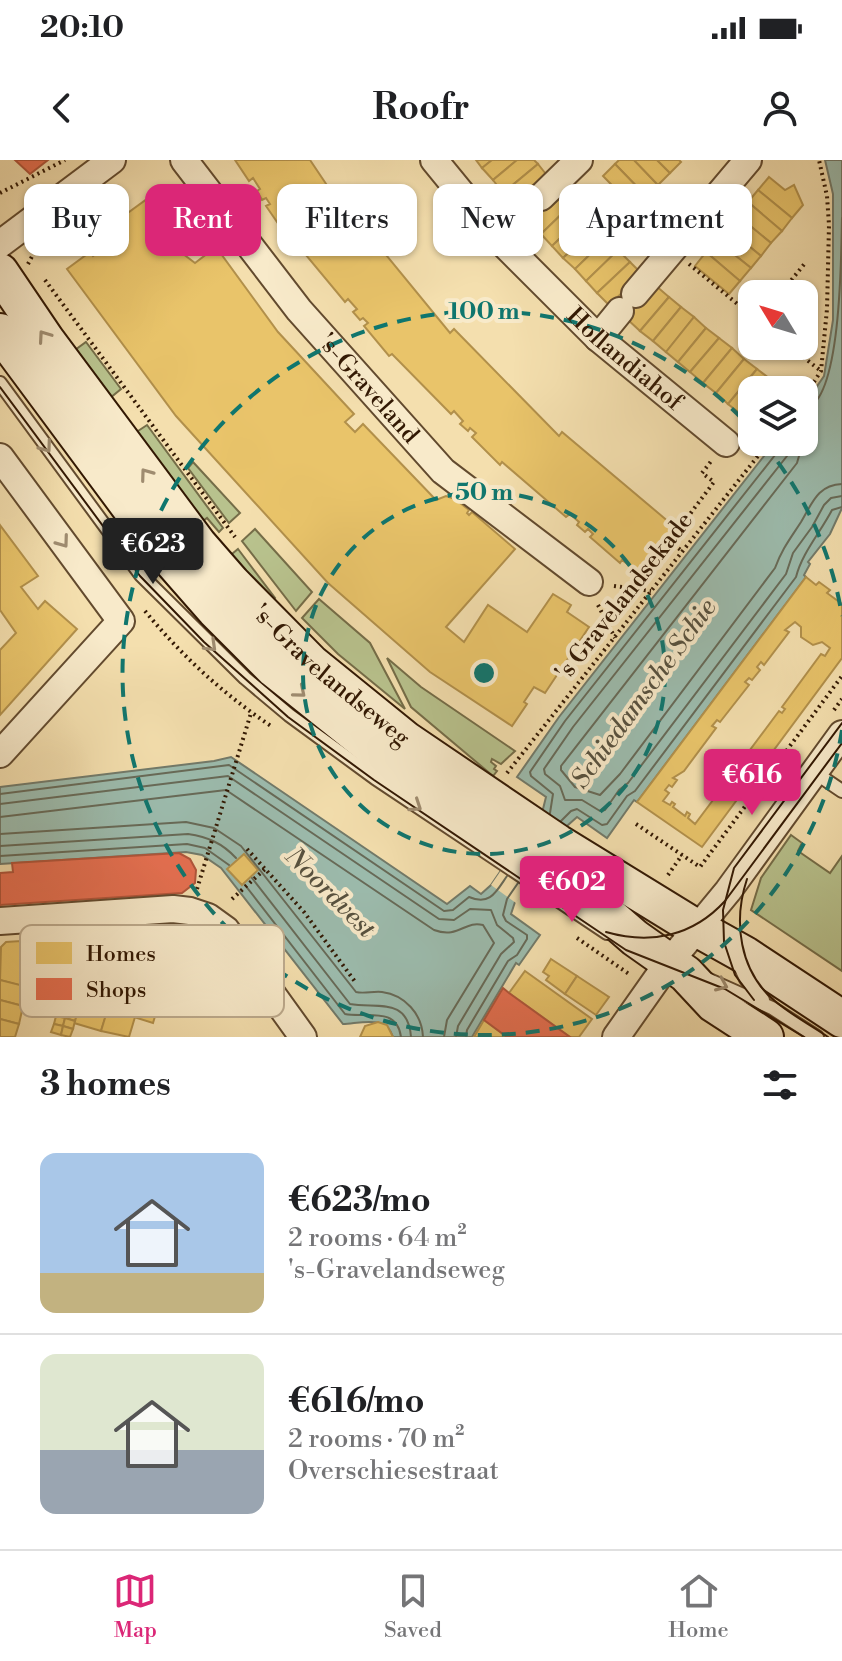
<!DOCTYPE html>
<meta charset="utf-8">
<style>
:root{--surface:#fff;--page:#f6f6f6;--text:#202124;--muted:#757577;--line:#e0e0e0;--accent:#db2777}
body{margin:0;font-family:"Libre Bodoni",serif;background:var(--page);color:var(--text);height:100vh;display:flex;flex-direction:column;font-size:30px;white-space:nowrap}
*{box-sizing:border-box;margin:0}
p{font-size:26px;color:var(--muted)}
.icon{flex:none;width:44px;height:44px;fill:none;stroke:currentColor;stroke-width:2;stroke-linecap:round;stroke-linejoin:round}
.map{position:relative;height:877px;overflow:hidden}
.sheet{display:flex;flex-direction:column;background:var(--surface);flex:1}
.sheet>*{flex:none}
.top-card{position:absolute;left:24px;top:24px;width:794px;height:72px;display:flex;gap:16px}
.needle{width:52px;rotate:308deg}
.tools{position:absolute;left:738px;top:120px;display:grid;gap:16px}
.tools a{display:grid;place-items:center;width:80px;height:80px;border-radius:16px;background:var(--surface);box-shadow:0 2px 6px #0004;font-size:40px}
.price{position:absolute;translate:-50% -68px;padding:0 18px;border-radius:8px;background:var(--accent);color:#fff;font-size:26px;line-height:52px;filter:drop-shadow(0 2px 4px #0008)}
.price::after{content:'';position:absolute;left:50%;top:48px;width:24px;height:18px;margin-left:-12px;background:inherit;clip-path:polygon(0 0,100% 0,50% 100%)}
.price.on{background:#222;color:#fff}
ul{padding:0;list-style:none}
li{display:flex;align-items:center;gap:24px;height:200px;padding:0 40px}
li+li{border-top:2px solid var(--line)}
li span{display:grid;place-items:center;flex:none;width:224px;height:160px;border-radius:16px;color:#555}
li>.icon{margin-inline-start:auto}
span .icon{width:96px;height:96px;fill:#fffc;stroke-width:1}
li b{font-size:34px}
h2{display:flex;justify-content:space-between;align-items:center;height:96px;padding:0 40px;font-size:34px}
.pill{padding:0 28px;border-radius:16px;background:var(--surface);box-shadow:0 2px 6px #0004;font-size:28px;line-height:72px}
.pill.on{background:var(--accent);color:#fff}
.status{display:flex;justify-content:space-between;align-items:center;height:56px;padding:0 40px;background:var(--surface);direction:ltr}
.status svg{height:22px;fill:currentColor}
header{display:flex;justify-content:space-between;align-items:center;height:104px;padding:0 40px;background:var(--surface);font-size:36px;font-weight:600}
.menu{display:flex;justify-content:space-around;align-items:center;height:112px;border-top:2px solid var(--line);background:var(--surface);font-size:22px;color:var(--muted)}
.menu a{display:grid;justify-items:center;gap:4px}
.menu .on{color:var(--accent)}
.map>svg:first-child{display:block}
.green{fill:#b8c28d;stroke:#756d48;stroke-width:2}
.water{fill:#9cbcae;stroke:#727a6a;stroke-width:2}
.pier{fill:#f4dfae}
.homes{fill:#e9c46a;stroke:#b2904b;stroke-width:2;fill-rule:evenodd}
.shops{fill:#e76f51;stroke:#b1553a;stroke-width:2}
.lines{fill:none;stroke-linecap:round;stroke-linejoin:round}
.shore{stroke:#676a58;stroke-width:2}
.service-casing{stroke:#624a2e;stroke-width:16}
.minor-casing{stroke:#624a2e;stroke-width:30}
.secondary-casing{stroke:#321803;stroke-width:40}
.path{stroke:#321803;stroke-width:4;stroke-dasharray:2 4;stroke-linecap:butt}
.service{stroke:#f8eaca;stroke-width:12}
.minor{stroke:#f8eaca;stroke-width:26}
.secondary{stroke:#f8eaca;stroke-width:36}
.tram{stroke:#321803;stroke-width:2}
.oneway{stroke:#9f8c70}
.ring{fill:none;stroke:#0f766e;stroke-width:4;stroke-dasharray:14 10}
.labels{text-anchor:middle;stroke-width:8;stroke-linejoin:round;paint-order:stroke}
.street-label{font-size:24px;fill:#321803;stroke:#f8eaca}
.water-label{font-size:26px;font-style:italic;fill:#57513f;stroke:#f8eaca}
.key{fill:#f8eaca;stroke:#bdab8e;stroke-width:2}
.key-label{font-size:22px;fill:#321803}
.centre{fill:#0f766e;stroke:#f8eaca;stroke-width:4}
.ring-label{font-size:24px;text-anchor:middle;font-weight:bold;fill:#0f766e;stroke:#f8eaca;stroke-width:8;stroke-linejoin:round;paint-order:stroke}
</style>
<div class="status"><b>20:10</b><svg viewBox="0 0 49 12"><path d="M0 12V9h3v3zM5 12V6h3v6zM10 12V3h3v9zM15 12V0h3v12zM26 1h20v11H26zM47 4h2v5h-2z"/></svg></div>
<header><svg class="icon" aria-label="back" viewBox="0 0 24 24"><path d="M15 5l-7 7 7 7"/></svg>Roofr<svg class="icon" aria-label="person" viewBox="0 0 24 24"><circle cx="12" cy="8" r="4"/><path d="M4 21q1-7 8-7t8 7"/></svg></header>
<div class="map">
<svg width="842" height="877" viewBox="0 0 842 877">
<rect width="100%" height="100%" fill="#f4dfae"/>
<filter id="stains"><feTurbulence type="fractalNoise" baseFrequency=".0025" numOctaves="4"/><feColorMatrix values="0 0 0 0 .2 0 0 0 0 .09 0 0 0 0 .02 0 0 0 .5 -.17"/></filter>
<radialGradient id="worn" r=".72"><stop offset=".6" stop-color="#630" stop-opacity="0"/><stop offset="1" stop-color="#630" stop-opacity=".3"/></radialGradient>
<g class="green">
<polygon points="86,182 121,229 110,238 75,190"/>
<polygon points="147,265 223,368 219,372 207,358 193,369 135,273"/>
<polygon points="193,302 240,353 229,363 188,308"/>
<polygon points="255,369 312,432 296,451 242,381"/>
<polygon points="238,389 275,438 264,449 221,403"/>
<polygon points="319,439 370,483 405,549 338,494 302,458"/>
<polygon points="387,498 421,527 515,591 501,604 492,599 491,602 496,606 494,609 497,611 493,616 411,547"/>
<polygon points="791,675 802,683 798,691 830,713 842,696 842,811 751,750 761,718"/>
</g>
<path class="water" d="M825 0H842V348L830 374 808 402 810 404 804 415 806 417 637 642 634 640 607 678 577 657 567 666 515 742 511 754 540 775 519 805 516 803 472 877H393C386 855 362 863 343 864L221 708 202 695 186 692 0 704V627L214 601 231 597 447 744 470 726 481 734 491 725 543 649 546 637 517 617 559 557 775 282H804V245L824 216 833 160V34Z"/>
<polygon class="pier" points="543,649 569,667 516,743 491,725"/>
<g class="homes">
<polygon points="235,0 310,0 351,61 355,57 450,173 454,169 559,276 562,272 676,368 638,412 622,400 620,403 590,377 593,374 588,369 585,372 577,365 579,362 570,354 566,357 502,302 500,305 472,277 476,273 470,268 468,271 460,264 463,261 454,251 451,254 392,194 389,196 364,166 368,163 363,158 360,160 353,152 357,149 348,139 345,142 291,77 288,78 266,46 270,44 266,38 262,40 257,31 260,29 253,18 249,21"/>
<polygon points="476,0 492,0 482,8"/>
<polygon points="492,0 517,0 493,20 482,8"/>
<polygon points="517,0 534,0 538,4 503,33 493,20"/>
<polygon points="619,0 634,0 658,25 646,36 615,4"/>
<polygon points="634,0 657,0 670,13 658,25"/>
<polygon points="657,0 679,0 681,2 670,13"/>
<polygon points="538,4 549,18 514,46 503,33"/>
<polygon points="615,4 646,36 634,48 603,16"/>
<polygon points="769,17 785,30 794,25 803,45 792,58 758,30"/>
<polygon points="162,28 179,51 186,45 199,62 170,84 195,103 216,87 278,172 354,254 345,262 355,272 363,264 436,340 446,336 455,339 469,350 467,353 469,355 472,352 515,389 446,467 464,482 488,445 527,472 553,434 571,445 567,452 589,467 545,533 534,527 524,542 527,544 512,566 430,512 328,423 176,256 67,109 90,92 93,96 107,85 99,74"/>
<polygon points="534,30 561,31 573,43 541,74 516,45"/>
<polygon points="758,30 792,58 782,71 748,42"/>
<polygon points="748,42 782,71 771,83 737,55"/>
<polygon points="573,43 584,55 552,86 541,74"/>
<polygon points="584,55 596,67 563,98 552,86"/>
<polygon points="737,55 771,83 761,96 727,68"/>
<polygon points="596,67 607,78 575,109 563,98"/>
<polygon points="727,68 761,96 751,108 716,80"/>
<polygon points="607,78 618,90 586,121 575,109"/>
<polygon points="716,80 751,108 740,121 706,92"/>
<polygon points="618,90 630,102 597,133 586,121"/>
<polygon points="706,92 740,121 729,134 695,106"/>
<polygon points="630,102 642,114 609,145 597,133"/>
<polygon points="655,125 669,137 640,171 611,144 628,128"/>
<polygon points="669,137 681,147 653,181 640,171"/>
<polygon points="681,147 694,157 666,192 653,181"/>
<polygon points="694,157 706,168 678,202 666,192"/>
<polygon points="706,168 719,178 690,212 678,202"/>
<polygon points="719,178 732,188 703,223 690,212"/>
<polygon points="732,188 744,199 716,233 703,223"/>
<polygon points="744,199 757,209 728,244 716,233"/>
<polygon points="757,209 770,219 767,230 752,230 752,242 742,255 728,244"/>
<polygon points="0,365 38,416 21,427 38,449 45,441 77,469 0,555 0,490 16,473 0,450"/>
<path d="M806 417 816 425 819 422 830 430 827 433 842 444V498L702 687 637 642ZM795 462 801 467V477L813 485 822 482 830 488 825 496 821 494 782 547 785 549 782 553 779 551 744 598 748 600 740 610 737 608 695 664 688 658 690 654 687 652 685 656 673 647 675 644 672 642 670 645 663 641 669 633 665 630 669 625 672 627 677 620 673 618 684 611 716 568 712 566 717 560 720 562 749 525 745 522 749 518 752 520 760 510 757 507 761 502 764 505 789 472 785 470Z"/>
<polygon points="244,694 258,710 242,725 227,709"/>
<polygon points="21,781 24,818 22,826 0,820 1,787 6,782"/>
<polygon points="551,799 577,816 565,834 546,820 549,816 543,812"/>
<polygon points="525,811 592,859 579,877 570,877 509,833"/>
<polygon points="577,816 609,837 596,855 565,834"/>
<polygon points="0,820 28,827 23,846 0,840"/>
<polygon points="123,832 159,843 153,863 118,852"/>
<polygon points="0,840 23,846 19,864 0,859"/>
<polygon points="81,840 108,849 101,871 74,863"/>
<polygon points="58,847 68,850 65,858 56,856"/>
<polygon points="108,848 135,857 129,877 101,871"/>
<polygon points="68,850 77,853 75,861 65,858"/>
<polygon points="56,856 65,858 63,866 54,864"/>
<polygon points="65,858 75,861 73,869 63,866"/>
<polygon points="0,859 19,864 15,877 0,877"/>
<polygon points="484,860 507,877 474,877"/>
<polygon points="378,862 387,865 393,877 360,877 365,866"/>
<polygon points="54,864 63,866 61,875 51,872"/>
<polygon points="63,866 73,869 70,877 61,875"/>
</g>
<g class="shops">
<polygon points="15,0 48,0 30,14"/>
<polygon points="179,693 190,699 196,710 195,723 182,733 0,745 0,713 13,712 12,703"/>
<polygon points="503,828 509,833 570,877 507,877 484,860"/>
</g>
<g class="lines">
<g class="shore">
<path d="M804 249C842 244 841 92 842 58"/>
<polyline points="791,282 787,296 573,567 544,609 545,614 560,626 565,640 582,640 600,651 605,650 619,630 628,623 786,414 793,393 812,367 824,345 831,338 842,336"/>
<path d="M803 282 797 303 561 606V610L575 627 600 635 620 614 775 408C782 389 790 379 801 362 812 344 817 325 842 324"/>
<path d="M0 634 229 605 444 751 453 750 469 737C490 746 496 732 507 716"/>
<polyline points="0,644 228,616 439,759 454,760 470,749 491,750 497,765 513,778 514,782 501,794 458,866 456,877"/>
<polyline points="550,653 553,634 531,616 530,612 565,561 779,290 781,282"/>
<path d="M0 657 226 630 434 770C459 779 465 760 483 765L494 783 447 860 444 877"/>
<path d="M561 661 571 651 577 649 602 665 607 664 627 636 635 631 796 417C802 393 820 373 832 350L842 347"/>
<path d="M0 674 186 662 214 668 241 686 356 832C364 834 373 831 382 832 405 835 422 854 423 877"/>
<path d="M0 686 188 674C208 677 222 683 236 698"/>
<polyline points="0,696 187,684 205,688 229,705"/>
<path d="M252 718 350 844C376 849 408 836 411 877"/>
<path d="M245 725 345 854C366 858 397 846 401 877"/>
<polyline points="466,877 467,870 508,801 517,795 527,779 527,775 506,761 503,755 507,739 518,723"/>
</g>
<g class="service-casing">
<g id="service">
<polyline points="0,223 141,415 245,518 289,555 375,618 607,773"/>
<polyline points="814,612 842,631"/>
<polyline points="738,802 746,819 763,840"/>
<polyline points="707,819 772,848 817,877"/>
</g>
</g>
<g class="minor-casing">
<g id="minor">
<path id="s1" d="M184 0 299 150 443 311 589 422"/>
<path id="s2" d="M434 0 497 77 598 178 726 283"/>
<polyline points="541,37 579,0"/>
<polyline points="497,77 524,53"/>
<polyline points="0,84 112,0"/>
<polyline points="635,134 748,0"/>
<polyline points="598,178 620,151"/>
<polyline points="0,297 121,461 0,594"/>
<polyline points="0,761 173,749 190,751 208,757 226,770 303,877"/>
<polyline points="616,877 666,806 728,731 842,574"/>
</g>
</g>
<g class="secondary-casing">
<g id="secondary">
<path id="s3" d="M0 112 46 180 198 384 232 423 311 503 406 580 558 683 693 766 745 795 842 859"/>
<polyline points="0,172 158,385 215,450 274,509 388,600 597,745 635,778 686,814 714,844 765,877"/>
</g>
</g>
<g class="path">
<polyline points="0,33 65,0"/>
<polyline points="28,104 37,87"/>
<polyline points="689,104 752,156"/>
<polyline points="45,120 235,377"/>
<polyline points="780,134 806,102"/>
<polyline points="789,186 821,211"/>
<polyline points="804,237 821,211 827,149 829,65 827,36 819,0"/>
<polyline points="669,381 682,391"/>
<polyline points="614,426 651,431"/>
<polyline points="633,430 714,322 702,313 712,300"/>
<polyline points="598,445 615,478"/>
<path d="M145 451C182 496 222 533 271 566"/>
<polyline points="834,550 842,539"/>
<polyline points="507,613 769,282"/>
<polyline points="636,664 700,707 842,516"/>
<polyline points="247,689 304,752 356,823"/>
<polyline points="668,715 682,695"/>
<polyline points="197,729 251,553"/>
<polyline points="232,739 265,709"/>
<polyline points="577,778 629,814"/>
</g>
<use href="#service" class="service"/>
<use href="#minor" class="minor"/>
<use href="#secondary" class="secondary"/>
<g class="tram">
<polyline points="0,227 140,416 204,482 288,557 374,620 626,790 725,829 804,877"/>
<path d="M747 719C733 761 739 811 775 841 791 855 811 865 828 877"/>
<path d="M606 772C651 785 693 776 725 741L842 583"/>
<polyline points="754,840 735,815 724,782 723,750 734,708 842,563"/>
</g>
</g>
<defs><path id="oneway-chevron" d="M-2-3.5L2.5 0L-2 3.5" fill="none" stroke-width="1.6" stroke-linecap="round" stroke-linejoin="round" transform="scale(2)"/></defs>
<g class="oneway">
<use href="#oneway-chevron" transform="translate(44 176) rotate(-125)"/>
<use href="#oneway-chevron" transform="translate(46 287) rotate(54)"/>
<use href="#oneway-chevron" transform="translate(146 314) rotate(-126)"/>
<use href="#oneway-chevron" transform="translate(63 382) rotate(54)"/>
<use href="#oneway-chevron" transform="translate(211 486) rotate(44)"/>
<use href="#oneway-chevron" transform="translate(300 532) rotate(40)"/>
<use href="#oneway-chevron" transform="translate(416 646) rotate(34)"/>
<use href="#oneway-chevron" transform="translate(722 825) rotate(23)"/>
</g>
<g class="ring">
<circle cx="484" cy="513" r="181"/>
<path d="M842 570A362 362 0 1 1 751 268M763 283A362 362 0 0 1 842 456"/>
</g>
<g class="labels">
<g class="street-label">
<text dy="8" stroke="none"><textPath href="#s2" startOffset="276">Hollandiahof</textPath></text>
<text dy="8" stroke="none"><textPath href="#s1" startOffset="294">'s-Graveland</textPath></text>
<text transform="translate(624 436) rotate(-52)" y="8">'s Gravelandsekade</text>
<text dy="8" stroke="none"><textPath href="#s3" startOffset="524">'s-Gravelandseweg</textPath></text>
</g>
<g class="water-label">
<text transform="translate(643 533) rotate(-54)" y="9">Schiedamsche Schie</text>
<text transform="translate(331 732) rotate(45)" y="9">Noordvest</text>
</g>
</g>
<rect x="20" y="765" width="264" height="92" rx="12" class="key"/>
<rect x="36" y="782" width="36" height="22" fill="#e9c46a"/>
<rect x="36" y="818" width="36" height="22" fill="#e76f51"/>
<g class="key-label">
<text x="86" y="801">Homes</text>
<text x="86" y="837">Shops</text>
</g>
<circle cx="484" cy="513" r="12" class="centre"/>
<g class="ring-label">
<text x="484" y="159">100 m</text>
<text x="484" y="340">50 m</text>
</g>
<rect width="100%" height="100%" filter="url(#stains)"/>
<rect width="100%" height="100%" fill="url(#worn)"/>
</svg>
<div class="tools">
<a><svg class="needle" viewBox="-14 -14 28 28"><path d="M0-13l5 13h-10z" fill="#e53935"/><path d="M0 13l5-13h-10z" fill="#757577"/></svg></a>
<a><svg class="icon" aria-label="layers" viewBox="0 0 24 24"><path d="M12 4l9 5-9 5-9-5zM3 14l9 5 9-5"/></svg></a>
</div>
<b class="price on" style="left:153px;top:426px">€623</b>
<b class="price" style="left:752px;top:657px">€616</b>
<b class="price" style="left:572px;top:764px">€602</b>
<div class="top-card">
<a class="pill">Buy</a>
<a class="pill on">Rent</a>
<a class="pill">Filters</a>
<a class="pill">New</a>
<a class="pill">Apartment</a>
</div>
</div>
<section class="sheet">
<h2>3 homes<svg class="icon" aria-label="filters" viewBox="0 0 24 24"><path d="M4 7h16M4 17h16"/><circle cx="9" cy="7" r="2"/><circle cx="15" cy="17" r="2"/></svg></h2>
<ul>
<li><span style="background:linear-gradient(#a9c7e8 75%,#c2b280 0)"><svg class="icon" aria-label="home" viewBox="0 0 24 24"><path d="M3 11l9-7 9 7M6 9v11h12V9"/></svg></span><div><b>€623/mo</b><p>2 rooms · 64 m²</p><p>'s-Gravelandseweg</p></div></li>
<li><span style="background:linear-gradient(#dfe7d0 60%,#9aa5b1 0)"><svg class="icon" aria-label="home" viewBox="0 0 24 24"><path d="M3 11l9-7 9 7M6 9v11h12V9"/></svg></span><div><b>€616/mo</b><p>2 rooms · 70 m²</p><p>Overschiesestraat</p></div></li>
</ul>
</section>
<nav class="menu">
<a class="on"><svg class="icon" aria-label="map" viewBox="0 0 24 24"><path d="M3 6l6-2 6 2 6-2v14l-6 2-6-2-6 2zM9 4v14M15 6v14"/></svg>Map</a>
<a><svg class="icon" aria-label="saved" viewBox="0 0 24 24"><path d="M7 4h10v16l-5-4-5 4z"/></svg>Saved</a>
<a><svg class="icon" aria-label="home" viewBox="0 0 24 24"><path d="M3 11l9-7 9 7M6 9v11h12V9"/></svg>Home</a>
</nav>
